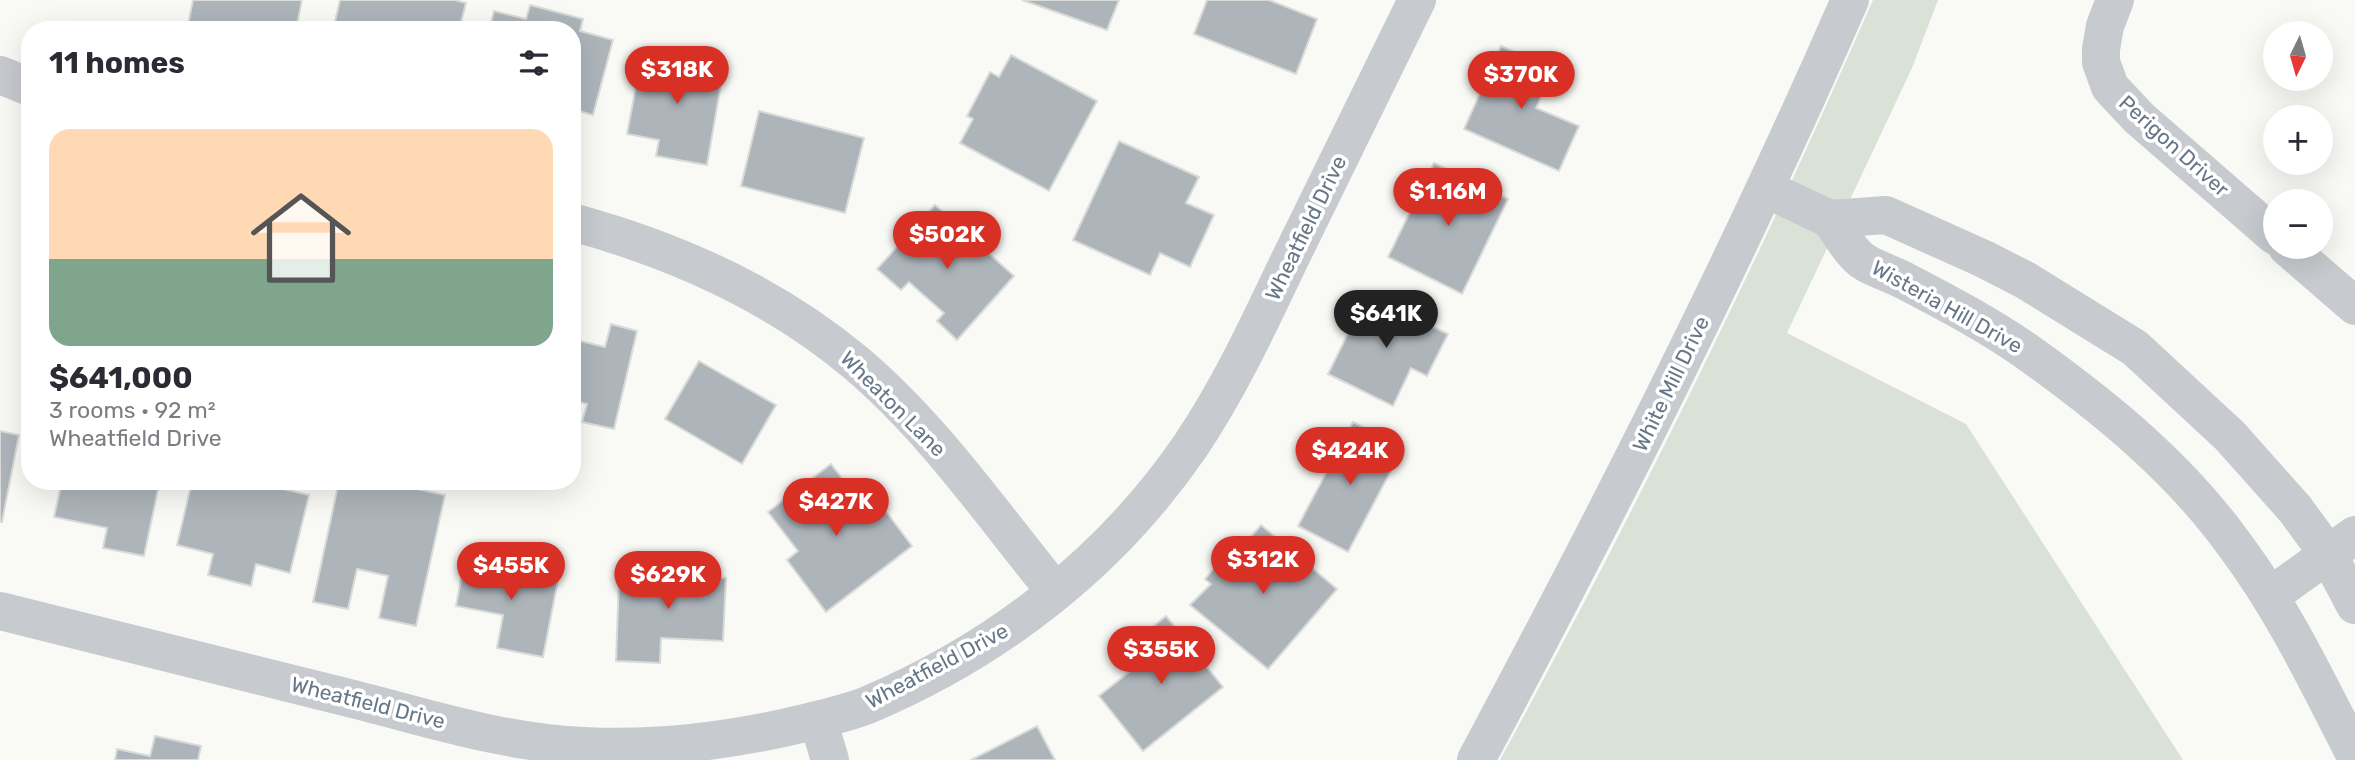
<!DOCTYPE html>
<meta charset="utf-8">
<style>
:root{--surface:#fff;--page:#f2f2f3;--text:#2b2b33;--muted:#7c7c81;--line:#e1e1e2;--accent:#d93025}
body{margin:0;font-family:Rubik,sans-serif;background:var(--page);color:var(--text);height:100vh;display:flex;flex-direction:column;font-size:26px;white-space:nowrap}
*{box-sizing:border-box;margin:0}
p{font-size:23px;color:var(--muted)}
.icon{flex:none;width:38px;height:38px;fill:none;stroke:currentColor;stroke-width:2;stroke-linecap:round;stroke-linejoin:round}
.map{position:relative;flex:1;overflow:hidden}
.drawer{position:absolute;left:21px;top:21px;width:560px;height:469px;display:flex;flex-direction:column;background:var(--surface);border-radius:28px;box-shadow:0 7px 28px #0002}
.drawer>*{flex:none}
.needle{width:46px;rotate:185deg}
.fabs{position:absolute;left:2263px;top:21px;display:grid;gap:14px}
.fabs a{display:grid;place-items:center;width:70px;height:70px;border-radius:50%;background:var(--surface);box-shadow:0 7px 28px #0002;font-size:35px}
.price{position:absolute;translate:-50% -60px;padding:0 16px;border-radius:24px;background:var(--accent);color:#fff;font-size:23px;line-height:46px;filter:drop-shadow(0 2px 4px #0008)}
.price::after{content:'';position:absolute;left:50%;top:42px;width:21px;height:16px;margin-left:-10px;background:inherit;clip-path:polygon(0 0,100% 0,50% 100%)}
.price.selected{background:#222;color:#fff}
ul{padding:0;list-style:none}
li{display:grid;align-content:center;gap:14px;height:371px;padding:0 28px}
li+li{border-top:2px solid var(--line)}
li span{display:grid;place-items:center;height:217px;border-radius:21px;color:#555}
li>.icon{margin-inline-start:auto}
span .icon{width:126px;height:126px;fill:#fffc;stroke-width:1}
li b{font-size:30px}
h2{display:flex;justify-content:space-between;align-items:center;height:84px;padding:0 28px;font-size:30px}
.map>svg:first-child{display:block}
.green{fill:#dae1d7}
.building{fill:#adb5bb;stroke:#dadbd8;stroke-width:2}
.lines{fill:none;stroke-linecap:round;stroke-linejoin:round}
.minor{stroke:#c7cace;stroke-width:38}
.labels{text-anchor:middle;stroke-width:7;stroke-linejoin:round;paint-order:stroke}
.street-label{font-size:21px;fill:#677788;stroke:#fff}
</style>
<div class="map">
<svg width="2355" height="760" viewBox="0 0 2355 760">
<rect width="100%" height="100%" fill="#f9f9f6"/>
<path class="green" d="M1873 0H1938L1912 68 1787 333 1966 424 2183 760H1500C1635 512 1760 259 1873 0Z"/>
<g class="building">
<polygon points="193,0 302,0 296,30 187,30"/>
<polygon points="340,0 455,0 466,3 459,30 333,30"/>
<polygon points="1022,0 1119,0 1107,30"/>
<polygon points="1207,0 1269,0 1317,19 1296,74 1194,34"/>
<polygon points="530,5 583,19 580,31 613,40 593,115 572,109 572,30 489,30 494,11 526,19"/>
<polygon points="1501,46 1553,69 1536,108 1579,126 1559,171 1464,129"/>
<polygon points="642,53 724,67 707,165 656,156 659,140 627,134"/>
<polygon points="1011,55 1097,101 1049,191 960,143 973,119 967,116 990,72 999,77"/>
<polygon points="759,111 864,138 845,213 741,186"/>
<polygon points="1119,141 1199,177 1186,203 1214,215 1190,267 1160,253 1150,275 1073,240"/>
<polygon points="1434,163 1508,199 1462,294 1388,257"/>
<polygon points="935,205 1014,276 957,340 937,321 944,313 909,282 901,290 877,269"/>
<polygon points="1367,295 1448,334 1427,376 1411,368 1393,406 1328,374"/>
<polygon points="611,324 637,331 614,429 582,422 587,404 572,400 572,339 605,347"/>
<polygon points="699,361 776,405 742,464 665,419"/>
<polygon points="1353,422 1403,448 1348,552 1298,526"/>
<polygon points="0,431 19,435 2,522 0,522"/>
<polygon points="831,464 872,518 884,509 912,546 826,612 787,560 798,551 768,512"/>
<polygon points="62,481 140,481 159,485 144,556 103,548 107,528 54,517"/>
<polygon points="192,481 286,481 283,489 309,495 290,573 256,564 251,586 208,575 213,554 177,545"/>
<polygon points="339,481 380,481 445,495 416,626 379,618 388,576 357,569 348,609 313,602"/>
<polygon points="1261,525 1337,589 1268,669 1190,605 1211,584 1205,579 1236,542 1243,547"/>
<polygon points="465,557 559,575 543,657 497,648 503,615 456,606"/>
<polygon points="666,559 695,560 694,577 726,578 723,641 661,638 660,663 616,661 619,578 665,580"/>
<polygon points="1166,616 1223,687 1143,751 1099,696 1148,657 1135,642"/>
<polygon points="1037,726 1055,760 971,760"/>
<polygon points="155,736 201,746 198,760 115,760 117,749 150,756"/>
</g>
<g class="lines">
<g class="minor">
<polyline points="2115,0 2105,26 2101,49 2101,62 2110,87 2139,118 2275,236"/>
<polyline points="0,75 30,87"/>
<polyline points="1766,189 1830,219"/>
<path d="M572 222C675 250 774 294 856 363 933 428 992 514 1055 591"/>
<polyline points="2287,247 2355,306"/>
<polyline points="2270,596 2355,535"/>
<path d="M2355 605 2328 554 2295 509 2230 436 2135 348 2025 280 1984 259 1886 215 1830 219C1839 231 1847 247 1858 257 1869 268 1891 273 1905 281 1949 304 1993 327 2033 356 2108 410 2180 469 2234 544 2283 609 2318 683 2355 755"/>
<path d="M0 611C118 640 235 670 353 699 428 718 505 743 584 746 660 750 736 740 809 722 829 717 851 712 870 704 999 649 1112 561 1191 445 1230 387 1259 324 1289 261 1332 174 1375 87 1417 0"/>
<polyline points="818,720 830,760"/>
<path d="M1476 760C1609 511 1737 259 1850 0"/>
</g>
</g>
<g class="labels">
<g class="street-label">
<text transform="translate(2174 146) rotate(42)" y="7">Perigon Driver</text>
<text transform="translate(1306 228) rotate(-64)" y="7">Wheatfield Drive</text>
<text transform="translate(1947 307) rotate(29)" y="7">Wisteria Hill Drive</text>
<text transform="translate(1671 384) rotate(-64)" y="7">White Mill Drive</text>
<text transform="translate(893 404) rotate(45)" y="7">Wheaton Lane</text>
<text transform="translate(937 666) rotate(-28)" y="7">Wheatfield Drive</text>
<text transform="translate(368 703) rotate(14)" y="7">Wheatfield Drive</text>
</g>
</g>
</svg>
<div class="fabs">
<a><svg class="needle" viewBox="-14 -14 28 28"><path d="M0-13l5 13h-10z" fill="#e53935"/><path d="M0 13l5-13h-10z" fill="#7c7c81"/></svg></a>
<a>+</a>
<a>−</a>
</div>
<b class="price" style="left:677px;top:106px">$318K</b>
<b class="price" style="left:1521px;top:111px">$370K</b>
<b class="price" style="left:1448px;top:228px">$1.16M</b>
<b class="price" style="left:947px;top:271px">$502K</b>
<b class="price selected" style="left:1386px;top:350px">$641K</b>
<b class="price" style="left:1350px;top:487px">$424K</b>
<b class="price" style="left:836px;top:538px">$427K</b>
<b class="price" style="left:1263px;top:596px">$312K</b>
<b class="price" style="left:511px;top:602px">$455K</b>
<b class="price" style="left:668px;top:611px">$629K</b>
<b class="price" style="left:1161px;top:686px">$355K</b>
<section class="drawer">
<h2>11 homes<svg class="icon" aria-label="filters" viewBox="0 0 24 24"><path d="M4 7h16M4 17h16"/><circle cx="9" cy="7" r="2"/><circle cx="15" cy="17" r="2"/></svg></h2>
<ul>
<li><span style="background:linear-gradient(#ffd9b3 60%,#7fa58c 0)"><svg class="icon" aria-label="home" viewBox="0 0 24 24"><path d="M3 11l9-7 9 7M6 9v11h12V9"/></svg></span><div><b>$641,000</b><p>3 rooms · 92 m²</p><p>Wheatfield Drive</p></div></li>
</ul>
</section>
</div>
